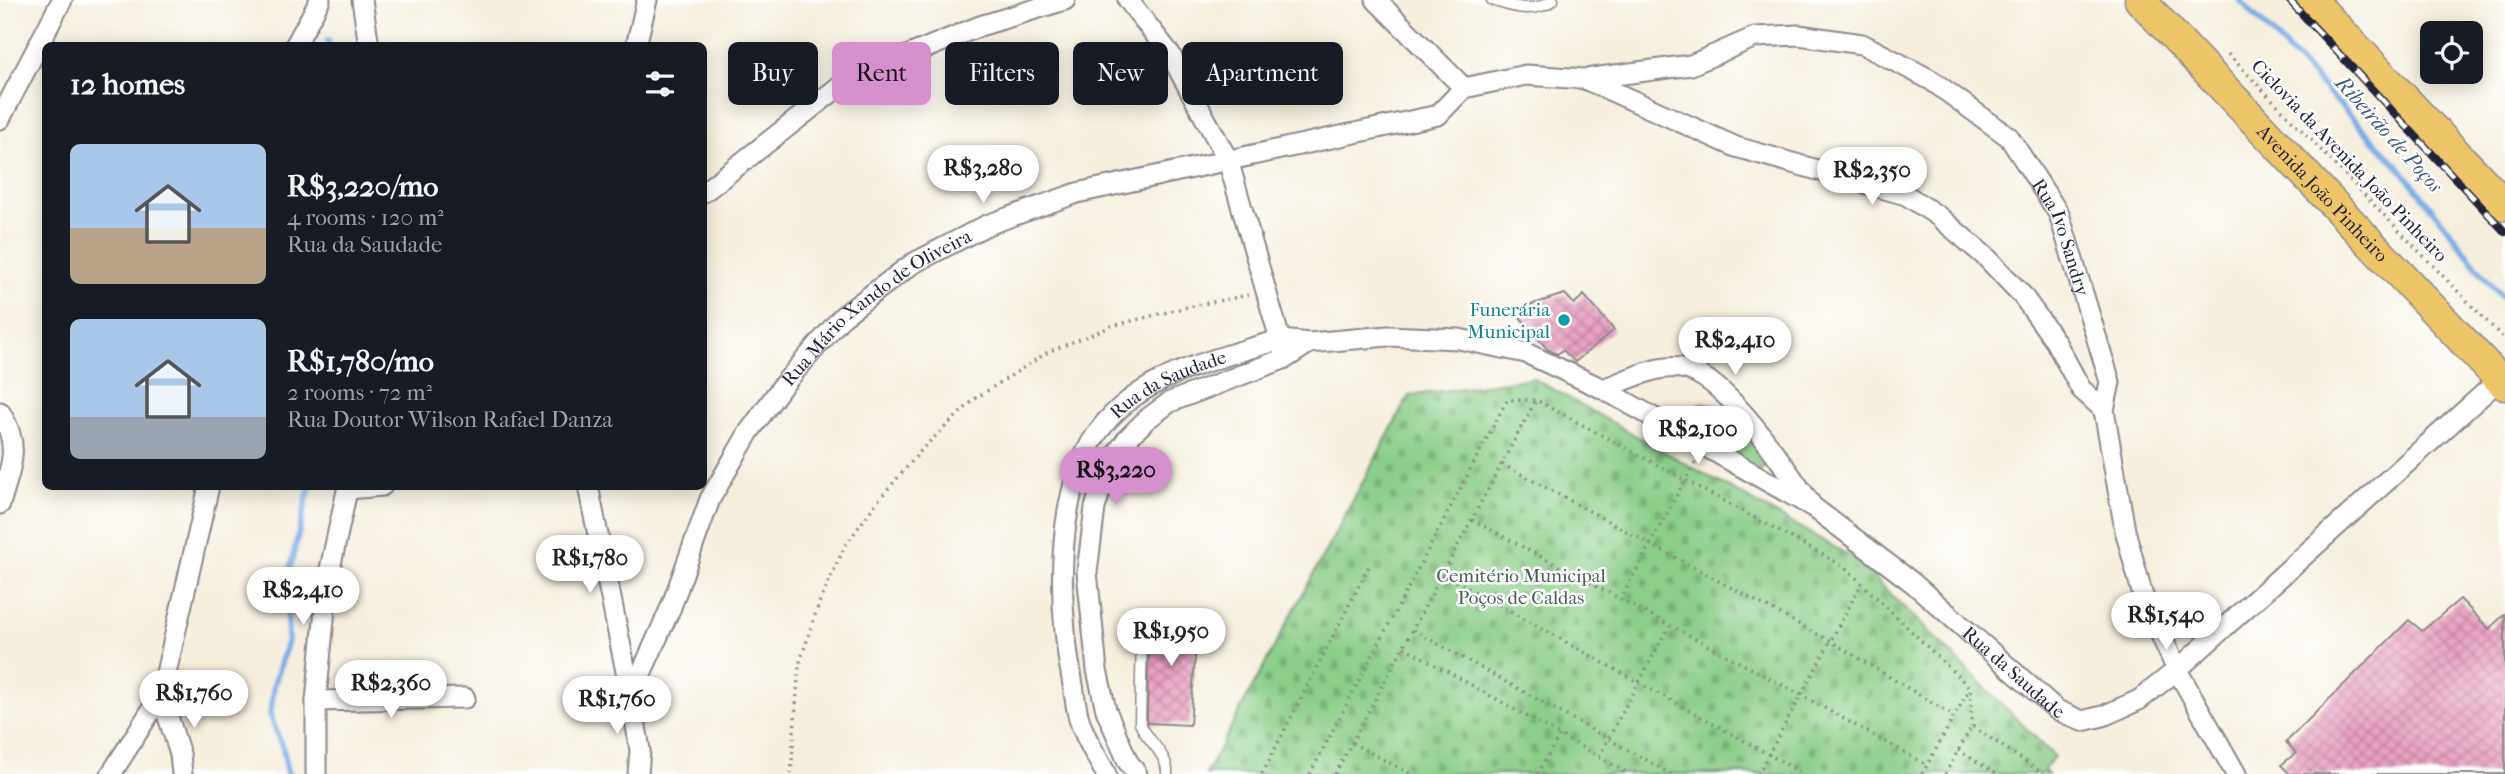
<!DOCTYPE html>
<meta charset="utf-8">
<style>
:root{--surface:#171b24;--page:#20242c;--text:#f1f3f6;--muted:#9ea1a6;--accent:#d690ce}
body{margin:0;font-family:"IM FELL French Canon",serif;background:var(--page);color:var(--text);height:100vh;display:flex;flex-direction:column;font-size:26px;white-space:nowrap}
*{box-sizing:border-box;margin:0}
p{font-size:23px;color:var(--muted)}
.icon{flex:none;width:38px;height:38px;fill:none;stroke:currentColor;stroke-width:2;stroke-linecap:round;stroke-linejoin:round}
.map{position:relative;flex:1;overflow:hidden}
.panel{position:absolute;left:42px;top:42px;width:665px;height:448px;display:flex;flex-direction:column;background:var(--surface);border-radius:10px;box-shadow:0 4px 18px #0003}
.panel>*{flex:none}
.hud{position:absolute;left:728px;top:42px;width:665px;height:63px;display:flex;gap:14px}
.fabs{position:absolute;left:2420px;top:21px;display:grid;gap:14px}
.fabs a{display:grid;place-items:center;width:63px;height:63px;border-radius:10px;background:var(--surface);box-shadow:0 4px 18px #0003;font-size:35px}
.price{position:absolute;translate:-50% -60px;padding:0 16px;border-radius:24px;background:#fff;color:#222;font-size:23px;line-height:46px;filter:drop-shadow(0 2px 4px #0008)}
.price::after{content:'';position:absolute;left:50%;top:42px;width:21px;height:16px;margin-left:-10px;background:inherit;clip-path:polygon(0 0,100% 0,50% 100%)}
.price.selected{background:var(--accent);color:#111}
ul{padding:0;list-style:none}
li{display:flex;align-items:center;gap:21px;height:175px;padding:0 28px}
li span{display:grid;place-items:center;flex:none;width:196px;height:140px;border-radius:10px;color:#555}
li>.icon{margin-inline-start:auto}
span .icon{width:84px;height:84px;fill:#fffc;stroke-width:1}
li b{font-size:30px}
h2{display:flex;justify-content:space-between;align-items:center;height:84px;padding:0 28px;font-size:30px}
.tag{padding:0 24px;border-radius:10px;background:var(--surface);box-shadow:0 4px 18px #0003;font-size:24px;line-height:63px}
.tag.selected{background:var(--accent);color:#111}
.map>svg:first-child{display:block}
.cemetery{fill:url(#cemetery-stones);stroke:#567861;stroke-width:2}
.green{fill:#8ace87;stroke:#567861;stroke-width:2}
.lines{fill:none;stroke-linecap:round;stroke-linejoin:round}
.stream{stroke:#78ace5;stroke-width:6}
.building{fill:url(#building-cross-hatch)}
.lane-casing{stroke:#8c888c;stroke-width:13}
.street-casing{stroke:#8c888c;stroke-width:23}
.primary-casing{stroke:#8c888c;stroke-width:33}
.path{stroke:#8c888c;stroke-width:3.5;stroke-dasharray:2 5;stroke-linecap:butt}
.lane{stroke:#fff;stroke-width:10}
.street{stroke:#fff;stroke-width:19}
.primary{stroke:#eec569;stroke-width:30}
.rail-casing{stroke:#22223b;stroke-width:8}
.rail{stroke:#fff;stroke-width:5;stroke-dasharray:16;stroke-linecap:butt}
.culture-dot{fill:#0f9aa8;stroke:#fff;stroke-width:2.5}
.labels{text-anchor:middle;stroke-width:5;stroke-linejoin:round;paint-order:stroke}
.street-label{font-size:19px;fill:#22223b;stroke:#fff}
.culture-label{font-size:19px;fill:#0d838f;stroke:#fff;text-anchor:end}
.park-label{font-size:19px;fill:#465e56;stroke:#fff}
.water-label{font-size:21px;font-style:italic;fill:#44597f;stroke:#fff}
</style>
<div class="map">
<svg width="2505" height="774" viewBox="0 0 2505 774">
<defs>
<pattern id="cemetery-stones" width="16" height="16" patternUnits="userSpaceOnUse" patternTransform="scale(1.75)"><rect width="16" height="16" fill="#8ace87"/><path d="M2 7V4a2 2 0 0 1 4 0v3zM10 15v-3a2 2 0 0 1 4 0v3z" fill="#77b175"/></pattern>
<pattern id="building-cross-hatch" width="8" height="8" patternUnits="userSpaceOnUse" patternTransform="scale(1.75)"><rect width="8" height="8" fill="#eaa0c1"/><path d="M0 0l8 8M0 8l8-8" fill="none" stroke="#bd829e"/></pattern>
</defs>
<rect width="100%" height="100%" fill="#fff"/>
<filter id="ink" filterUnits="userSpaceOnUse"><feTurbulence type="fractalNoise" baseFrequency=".0143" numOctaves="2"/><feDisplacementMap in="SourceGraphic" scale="14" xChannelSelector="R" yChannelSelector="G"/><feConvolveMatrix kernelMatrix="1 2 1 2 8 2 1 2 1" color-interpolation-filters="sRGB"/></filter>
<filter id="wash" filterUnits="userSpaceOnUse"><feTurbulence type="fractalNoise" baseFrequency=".00686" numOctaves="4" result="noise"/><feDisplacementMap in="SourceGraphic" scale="28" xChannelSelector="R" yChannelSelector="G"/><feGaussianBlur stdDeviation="1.57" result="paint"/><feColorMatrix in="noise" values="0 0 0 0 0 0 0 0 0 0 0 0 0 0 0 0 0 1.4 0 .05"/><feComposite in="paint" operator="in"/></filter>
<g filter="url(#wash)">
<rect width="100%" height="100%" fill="#f6efde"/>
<polygon class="cemetery" points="1533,378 1854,558 2054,756 2044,770 2048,774 1206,774 1409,396"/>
<polygon class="green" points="1702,403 1718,406 1737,423 1768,462 1760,471 1693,432 1683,414"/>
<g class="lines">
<g class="stream">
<polyline points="2240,0 2402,170 2488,281 2505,299"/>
<polyline points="328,40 329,46"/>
<polyline points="288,774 283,749 270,715 274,685 288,640 287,581 310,486"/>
</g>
</g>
<g id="blocks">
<g class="building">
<polygon points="1565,294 1574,304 1584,295 1614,330 1575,362 1563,350 1557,354 1547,349 1514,310"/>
<polygon points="2460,599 2489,629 2505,614 2505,774 2290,774 2281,765 2296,753 2286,742 2409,620 2422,631"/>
<polygon points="1148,613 1198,618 1190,725 1148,723 1147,721 1149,636 1147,630"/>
</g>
</g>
</g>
<g filter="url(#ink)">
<use href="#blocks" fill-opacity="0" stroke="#8c888c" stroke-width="2"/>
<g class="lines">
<g class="lane-casing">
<g id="lane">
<path d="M1492 0C1513 7 1534 14 1553 0"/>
<path d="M1142 636 1140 723C1146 740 1169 755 1167 774"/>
</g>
</g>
<g class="street-casing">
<g id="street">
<polyline points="362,0 369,46"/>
<polyline points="1128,0 1170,54 1228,160 1284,353"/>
<polyline points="1376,0 1464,88"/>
<polyline points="295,46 320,0"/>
<polyline points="636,46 647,0"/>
<polyline points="1587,80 1736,147 1906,195 1938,216 1987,258 2022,295 2055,341 2081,389 2104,410"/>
<polyline points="0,119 62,0"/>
<polyline points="704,192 846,81 980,26 1065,0"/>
<path d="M1603 389C1628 380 1654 365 1681 368 1724 373 1786 469 1810 503"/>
<path d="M0 412C22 447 10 468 0 504"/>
<polyline points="588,486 631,696 640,750 638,774"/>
<polyline points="348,489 382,486"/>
<polyline points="161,695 180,754 182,774"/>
<path id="s1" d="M631 696 671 607 710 499 749 432 783 385 843 316 912 264 987 225 1077 193 1438 115 1464 88 1526 75 1585 79 1691 65 1755 37 1799 35 1862 44 1931 80 2009 137 2059 214 2110 382 2104 410 2125 530 2143 596 2177 670 2236 774"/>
<polyline points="316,701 465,698"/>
<polyline points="111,774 161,695 209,486"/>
<polyline points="316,774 316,701 328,578 348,486"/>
<path id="s2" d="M1106 774C1097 757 1086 740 1080 722 1076 710 1075 697 1073 685 1058 609 1052 485 1105 423 1145 376 1208 361 1265 344L1281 340 1309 343 1388 336 1459 339 1526 353 1603 389 1813 507 1913 583 2057 710 2082 721 2103 716 2139 700 2177 670 2500 379 2504 371"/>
<polyline points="1137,774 1128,762 1106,710 1097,670 1087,572 1095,508 1108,466 1127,439 1147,419 1170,402 1286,358 1309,343"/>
</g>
</g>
<g class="primary-casing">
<g id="primary">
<path id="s3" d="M2140 0 2505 385"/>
<polyline points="2311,0 2505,205"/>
</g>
</g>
<g class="path">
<polyline points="2228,54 2505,340"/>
<polyline points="1695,463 1685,480 1845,567 1970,688 1972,726"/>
<polyline points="1502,464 1830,641 1954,716"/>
<polyline points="1472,520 1801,695 1927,765"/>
<polyline points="1443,574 1804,774"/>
<polyline points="1413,630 1671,774"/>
<polyline points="1404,647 1629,774"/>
<polyline points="1352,743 1411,774"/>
<polyline points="1958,750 1997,774"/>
<polyline points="1599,756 1669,626"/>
<polyline points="791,774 799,665 819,603 845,546 876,503 925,446 976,398 1048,352 1112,326 1183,308 1248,295"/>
<polyline points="1262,774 1369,566"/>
<polyline points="1310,774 1507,400 1536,400 1685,480 1620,600"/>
<polyline points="1335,774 1536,400"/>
<polyline points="1537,774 1560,735"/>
<polyline points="1758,774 1862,583"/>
<polyline points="1922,774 1969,690"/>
<polyline points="1945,774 1972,726 2044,774"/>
</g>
<use href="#lane" class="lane"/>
<use href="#street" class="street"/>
<use href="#primary" class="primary"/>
<g class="rail-casing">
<polyline id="rail" points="2289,0 2505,232"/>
</g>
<use href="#rail" class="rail"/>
</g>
</g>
<circle class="culture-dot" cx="1564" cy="320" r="7"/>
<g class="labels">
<g class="street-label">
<text transform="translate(2350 160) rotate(46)" y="7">Ciclovia da Avenida João Pinheiro</text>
<text dy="7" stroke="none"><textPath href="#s3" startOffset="266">Avenida João Pinheiro</textPath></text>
<text dy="7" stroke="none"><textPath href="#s1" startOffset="1808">Rua Ivo Sandry</textPath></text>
<text dy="7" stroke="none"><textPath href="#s1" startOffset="471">Rua Mário Xando de Oliveira</textPath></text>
<text dy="7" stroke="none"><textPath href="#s2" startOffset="443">Rua da Saudade</textPath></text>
<text dy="7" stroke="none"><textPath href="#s2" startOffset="1398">Rua da Saudade</textPath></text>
</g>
<g class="culture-label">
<text x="1550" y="316">Funerária<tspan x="1550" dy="22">Municipal</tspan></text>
</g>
<g class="park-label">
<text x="1521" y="582">Cemitério Municipal<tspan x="1521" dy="22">Poços de Caldas</tspan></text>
</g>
<g class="water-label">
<text transform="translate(2389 134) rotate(48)" y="7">Ribeirão de Poços</text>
</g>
</g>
</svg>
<div class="fabs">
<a><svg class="icon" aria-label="locate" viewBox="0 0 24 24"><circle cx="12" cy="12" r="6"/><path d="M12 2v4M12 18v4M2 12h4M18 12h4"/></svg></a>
</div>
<b class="price" style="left:983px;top:205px">R$3,280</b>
<b class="price" style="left:1872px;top:207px">R$2,350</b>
<b class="price" style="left:1735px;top:377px">R$2,410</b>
<b class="price" style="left:1698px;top:466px">R$2,100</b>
<b class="price selected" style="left:1116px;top:507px">R$3,220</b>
<b class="price" style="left:590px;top:595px">R$1,780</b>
<b class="price" style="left:303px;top:627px">R$2,410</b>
<b class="price" style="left:2166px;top:652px">R$1,540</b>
<b class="price" style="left:1171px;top:668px">R$1,950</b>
<b class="price" style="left:391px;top:720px">R$2,360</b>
<b class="price" style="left:194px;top:730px">R$1,760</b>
<b class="price" style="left:617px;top:736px">R$1,760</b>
<div class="hud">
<a class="tag">Buy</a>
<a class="tag selected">Rent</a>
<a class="tag">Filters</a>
<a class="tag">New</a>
<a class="tag">Apartment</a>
</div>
<section class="panel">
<h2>12 homes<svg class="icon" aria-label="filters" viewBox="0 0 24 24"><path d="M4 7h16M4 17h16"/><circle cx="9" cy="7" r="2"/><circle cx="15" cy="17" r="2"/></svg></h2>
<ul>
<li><span style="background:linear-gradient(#a9c7e8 60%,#b9a48a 0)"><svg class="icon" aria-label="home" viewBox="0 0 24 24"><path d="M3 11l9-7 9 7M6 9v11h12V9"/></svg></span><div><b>R$3,220/mo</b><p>4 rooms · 120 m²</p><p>Rua da Saudade</p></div></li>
<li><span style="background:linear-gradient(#a9c7e8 70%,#9aa5b1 0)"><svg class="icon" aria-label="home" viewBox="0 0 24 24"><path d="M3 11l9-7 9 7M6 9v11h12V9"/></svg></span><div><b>R$1,780/mo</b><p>2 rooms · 72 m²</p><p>Rua Doutor Wilson Rafael Danza</p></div></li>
</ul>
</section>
</div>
